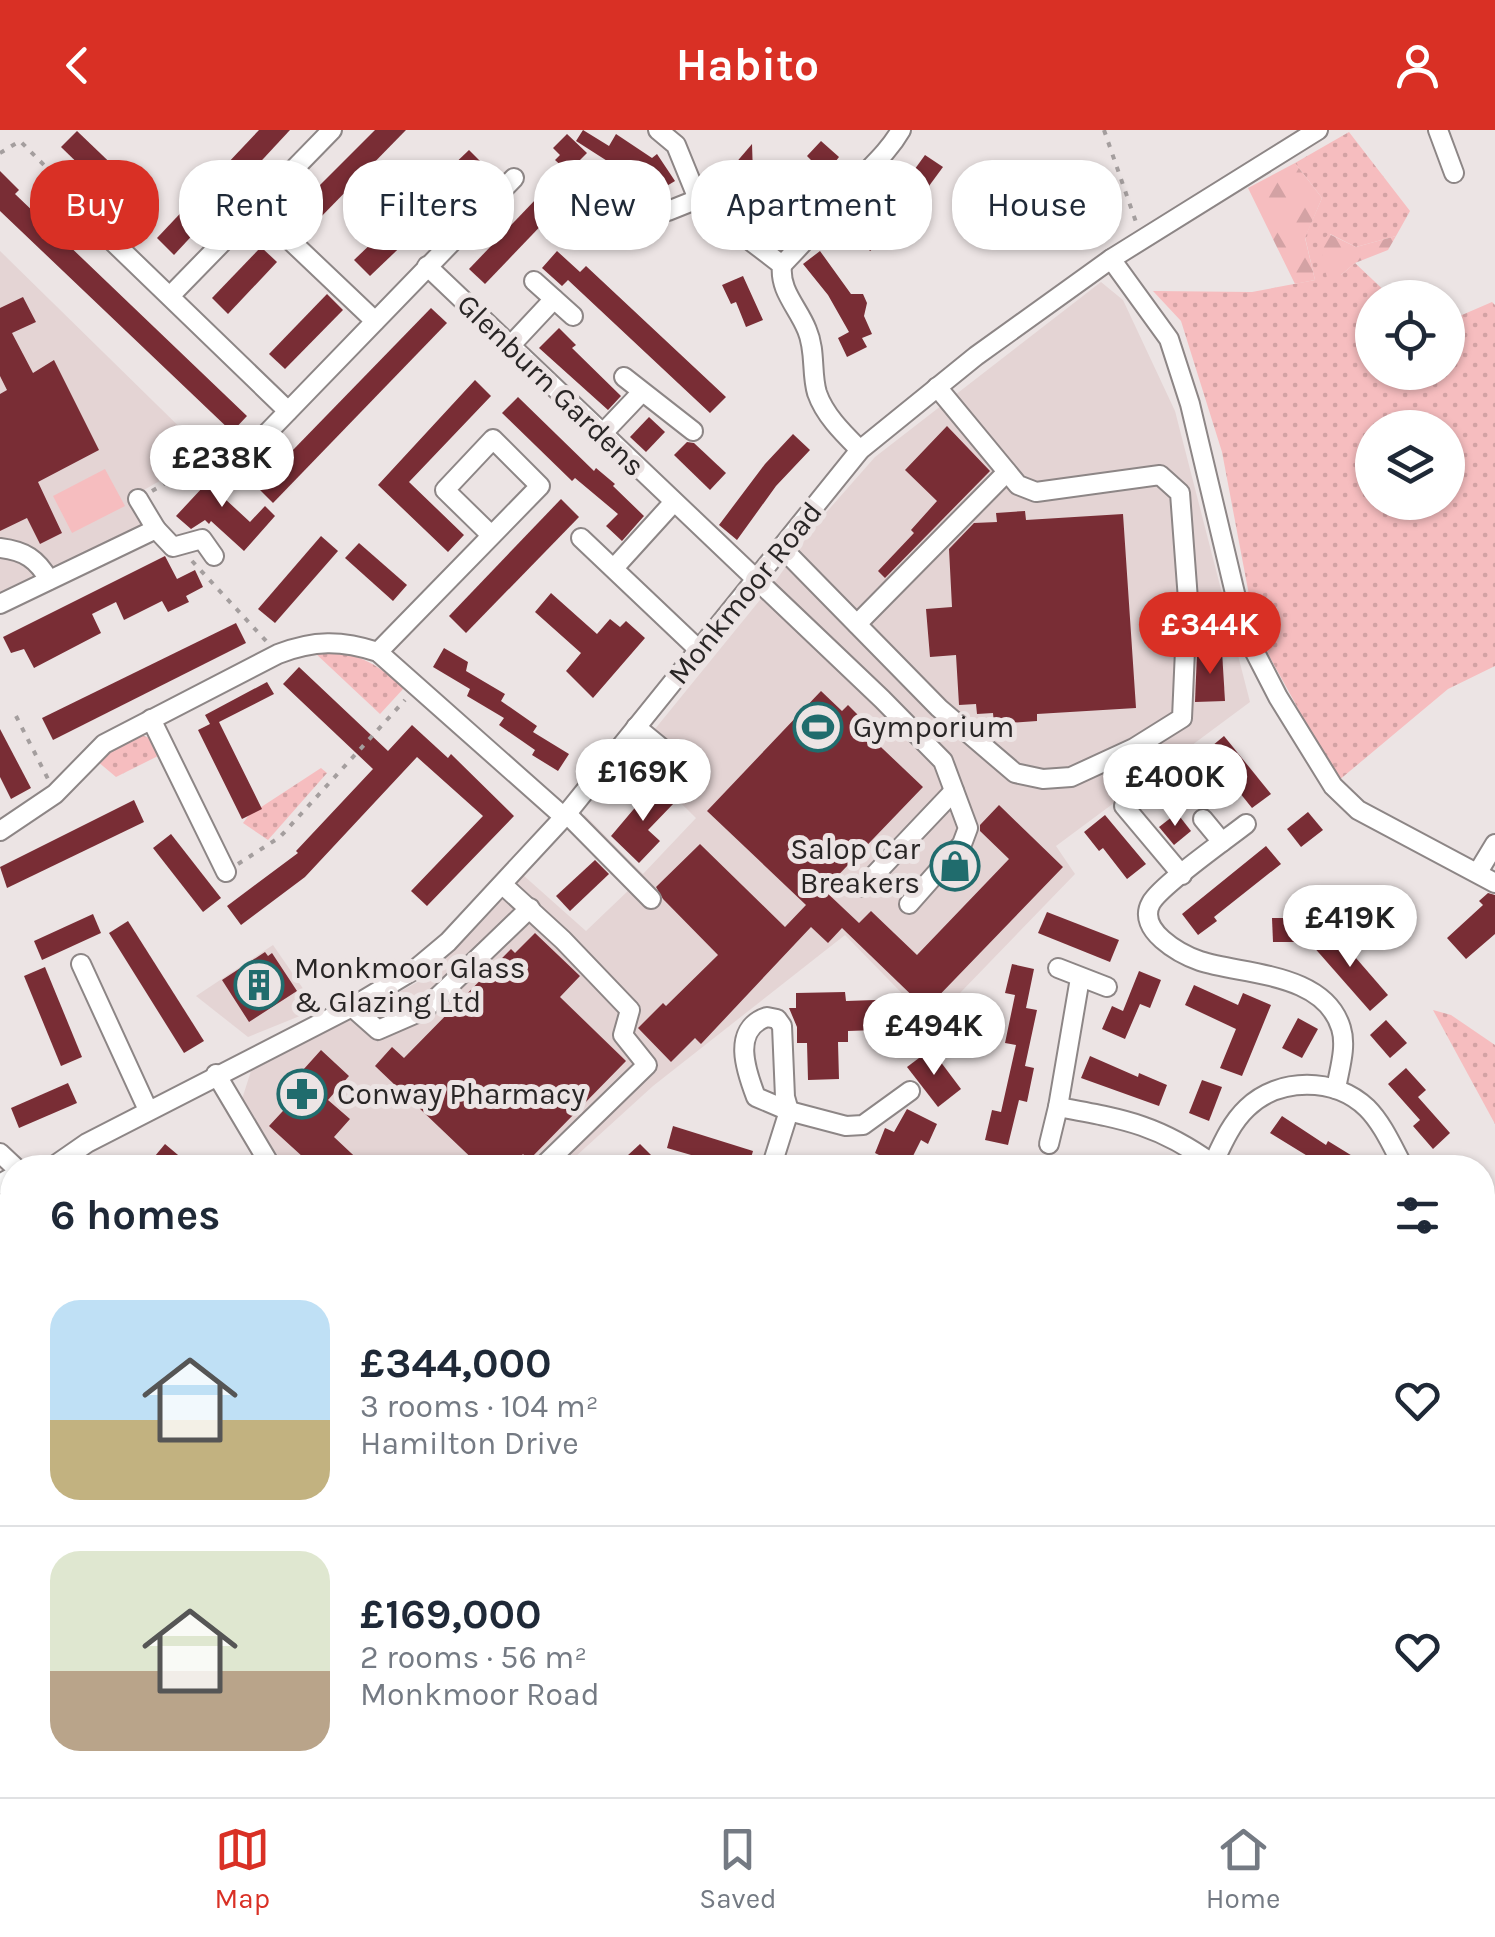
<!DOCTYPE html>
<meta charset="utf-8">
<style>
:root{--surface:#fff;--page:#f6f6f7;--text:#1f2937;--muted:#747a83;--line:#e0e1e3;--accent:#d93025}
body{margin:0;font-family:Karla,sans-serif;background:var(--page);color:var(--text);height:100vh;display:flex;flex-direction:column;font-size:38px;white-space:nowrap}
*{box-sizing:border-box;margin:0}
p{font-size:32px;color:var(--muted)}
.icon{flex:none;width:55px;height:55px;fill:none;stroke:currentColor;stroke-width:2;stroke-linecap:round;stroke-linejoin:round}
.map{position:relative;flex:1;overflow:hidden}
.drawer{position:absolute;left:0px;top:1025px;width:1495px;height:642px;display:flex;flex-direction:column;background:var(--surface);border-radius:40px 40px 0 0;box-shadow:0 2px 8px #0004}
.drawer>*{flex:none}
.guide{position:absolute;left:30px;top:30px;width:1435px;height:90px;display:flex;gap:20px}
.buttons{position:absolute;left:1355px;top:150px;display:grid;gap:20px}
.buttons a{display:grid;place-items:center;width:110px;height:110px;border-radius:50%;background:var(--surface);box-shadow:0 2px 8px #0004;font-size:50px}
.price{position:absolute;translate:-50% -85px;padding:0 22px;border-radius:35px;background:#fff;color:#222;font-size:32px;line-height:65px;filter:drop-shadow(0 2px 5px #0008)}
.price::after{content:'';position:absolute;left:50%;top:60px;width:30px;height:22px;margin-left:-15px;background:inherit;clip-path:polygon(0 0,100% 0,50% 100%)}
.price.active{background:var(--accent);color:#fff}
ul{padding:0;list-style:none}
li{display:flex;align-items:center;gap:30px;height:250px;padding:0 50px}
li+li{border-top:2px solid var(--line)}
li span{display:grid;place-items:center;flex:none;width:280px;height:200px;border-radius:30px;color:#555}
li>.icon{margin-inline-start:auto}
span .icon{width:120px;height:120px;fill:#fffc;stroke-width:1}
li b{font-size:42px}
h2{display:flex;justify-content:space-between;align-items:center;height:120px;padding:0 50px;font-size:42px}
.pill{padding:0 35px;border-radius:40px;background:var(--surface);box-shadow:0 2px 8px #0004;font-size:35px;line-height:90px}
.pill.active{background:var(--accent);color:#fff}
header{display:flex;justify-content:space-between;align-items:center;height:130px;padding:0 50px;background:var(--accent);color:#fff;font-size:45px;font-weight:700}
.dock{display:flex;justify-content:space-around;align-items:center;height:140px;border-top:2px solid var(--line);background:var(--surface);font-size:28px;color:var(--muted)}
.dock a{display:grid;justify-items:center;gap:5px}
.dock .active{color:var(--accent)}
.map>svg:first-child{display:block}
.built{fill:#e4d4d4}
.green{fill:url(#green-dots);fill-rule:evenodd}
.forest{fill:url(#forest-firs)}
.pitch{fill:#f6bdbf}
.building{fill:#792d35}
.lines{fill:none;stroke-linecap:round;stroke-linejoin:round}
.minor-casing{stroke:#8d8686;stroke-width:22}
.path{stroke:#a49e9e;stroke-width:4;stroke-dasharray:5 8;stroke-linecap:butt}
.minor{stroke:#fff;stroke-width:18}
.labels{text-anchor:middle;stroke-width:10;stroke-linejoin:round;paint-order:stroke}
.street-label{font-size:30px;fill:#292626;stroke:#ece4e4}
.poi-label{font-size:30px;fill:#292626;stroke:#ece4e4;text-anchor:start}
</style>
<header><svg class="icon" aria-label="back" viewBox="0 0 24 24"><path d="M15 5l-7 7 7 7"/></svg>Habito<svg class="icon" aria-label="person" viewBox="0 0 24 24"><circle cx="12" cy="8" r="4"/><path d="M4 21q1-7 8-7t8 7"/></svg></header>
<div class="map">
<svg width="1495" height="1667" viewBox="0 0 1495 1667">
<defs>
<pattern id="green-dots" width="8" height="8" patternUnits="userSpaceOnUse" patternTransform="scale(2.5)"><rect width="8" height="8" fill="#f6bdbf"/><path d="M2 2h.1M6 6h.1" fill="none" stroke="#d3a2a4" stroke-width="1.8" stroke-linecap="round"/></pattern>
<pattern id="forest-firs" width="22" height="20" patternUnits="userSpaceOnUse" patternTransform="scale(2.5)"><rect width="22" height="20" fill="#f6bdbf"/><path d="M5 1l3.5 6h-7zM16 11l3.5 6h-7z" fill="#d3a2a4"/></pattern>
</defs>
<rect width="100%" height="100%" fill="#ece4e4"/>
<g class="built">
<polygon points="0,121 207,324 128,369 145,395 0,462"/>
<polygon points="1101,152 1123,170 1175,281 1250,572 1056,716 1075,744 931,893 845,805 653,956 564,1037 285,1037 242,969 251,941 427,847 523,745 586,801 631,758 567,699 585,685 643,744 696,688 633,626 777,449 816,394 875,327"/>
<polygon points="273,815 317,879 248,907 196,866"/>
<polygon points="0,1159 12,1161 12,1409 0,1406"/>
</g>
<g class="green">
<path d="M1349 2 1410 81 1396 106 1356 117 1330 104 1341 145 1355 133 1391 167 1372 168V242H1448V191L1492 172 1495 175V536L1448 559 1338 651 1256 502 1222 322 1181 191 1153 161 1252 162 1315 150 1305 107 1322 68 1295 33ZM1372 298H1448V372H1372Z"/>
<path d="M314 522C357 522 372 530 404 558L380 584Z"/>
<polygon points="140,605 157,610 164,623 116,647 97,631 121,612"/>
<polygon points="321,638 327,643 268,710 243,693 249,685"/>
<polygon points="1433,880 1451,885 1495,915 1495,994"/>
<polygon points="699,1655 785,1655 782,1660 785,1667 675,1667"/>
</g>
<g class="forest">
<polygon points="1295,33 1322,68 1305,108 1315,150 1295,154 1248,58"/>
<polygon points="1329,104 1356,117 1396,106 1388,120 1355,133 1341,145 1327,148 1320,112"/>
</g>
<polygon class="pitch" points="105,339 125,376 72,403 53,366"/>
<g class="building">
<polygon points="259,0 290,0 174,125 157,108"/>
<polygon points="375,0 406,0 314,94 297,78"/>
<polygon points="583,0 609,16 616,4 652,28 657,24 675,51 655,63 634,31 626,43 576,11"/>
<polygon points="77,1 148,69 132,86 61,17"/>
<polygon points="567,4 587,23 568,42 555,30 560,25 553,18"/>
<polygon points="821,11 839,27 802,75 766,105 744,77 768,78 781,68 781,53 795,52 813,32 807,26"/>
<polygon points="752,14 753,44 743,55 728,42"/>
<polygon points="469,20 485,36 370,146 354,130"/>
<polygon points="925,25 943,37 929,56 912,43"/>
<polygon points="0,41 19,60 15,64 247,286 232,302 0,81"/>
<polygon points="624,65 639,74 624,100 608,90"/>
<polygon points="889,66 903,82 893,92 899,99 870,121 857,104 877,87 872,82"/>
<polygon points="537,68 553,83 485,154 469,139"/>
<polygon points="261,117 277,132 228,184 212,168"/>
<polygon points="557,121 580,142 586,136 726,267 710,283 568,150 562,156 542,138"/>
<polygon points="820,121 851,164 863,164 867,173 864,186 872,204 862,208 867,217 847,227 838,208 849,202 828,165 803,134"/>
<polygon points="743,146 763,190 746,197 736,172 731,174 722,155"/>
<polygon points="327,164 343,180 285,239 269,224"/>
<polygon points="23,167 36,192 12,203 33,243 54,230 99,320 38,352 62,403 40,414 27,388 0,401 0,264 7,260 0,246 0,178"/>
<polygon points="431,178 447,193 273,373 257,357"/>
<polygon points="559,198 576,215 572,218 621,266 608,280 539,218"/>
<polygon points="475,250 491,266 409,352 464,405 448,422 378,355"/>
<polygon points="518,267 594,341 596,338 615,354 613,356 644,386 622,411 606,396 618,384 575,348 572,351 502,283"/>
<polygon points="649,287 665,302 646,322 630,307"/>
<polygon points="947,296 990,341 885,448 878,441 914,403 911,400 937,371 905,340"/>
<polygon points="793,304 810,320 776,356 737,410 719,395 765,334"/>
<polygon points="687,312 694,313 726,343 710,360 674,325"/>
<polygon points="211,332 236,355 224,368 250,392 265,376 275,386 244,421 211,391 209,394 205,390 191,399 176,386 203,357 196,350"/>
<polygon points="561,369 579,387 466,503 449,486"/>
<polygon points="1025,381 1026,390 1123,384 1136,578 1037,584 1037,591 994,594 993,583 977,584 976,574 959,575 956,525 930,527 926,479 952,477 949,419 974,393 997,392 996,383"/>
<polygon points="321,406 338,421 275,493 258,479"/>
<polygon points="359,413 407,455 393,471 345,428"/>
<polygon points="165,426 177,449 195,440 203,457 186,466 189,472 168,482 162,471 124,490 116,472 92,484 101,503 34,538 24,519 11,523 3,507"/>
<polygon points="551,463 597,504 610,489 620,497 626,491 645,508 593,568 566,541 581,523 535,482"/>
<polygon points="236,493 246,513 53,610 42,588"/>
<polygon points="444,518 468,532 466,541 505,564 501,571 537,596 533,602 569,624 558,641 532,625 535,620 499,595 504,588 467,566 470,559 433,537"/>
<polygon points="1222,521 1225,571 1195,572 1197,523"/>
<polygon points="299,537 388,621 412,595 448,628 451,624 514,686 427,776 411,761 483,686 417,627 305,747 241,795 227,776 298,723 296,721 373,639 283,554"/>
<polygon points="267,552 274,564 219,592 262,679 242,689 198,600 210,594 205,585"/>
<polygon points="821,561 842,581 848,575 868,595 863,600 923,657 824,760 859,793 871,781 917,825 1009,729 980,701 980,695 999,675 1063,737 926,879 842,798 828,813 811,797 701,914 695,908 671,932 638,898 663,873 666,876 718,825 663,769 656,757 700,714 785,797 806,775 707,681"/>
<polygon points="0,599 31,658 11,669 0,647"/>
<polygon points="1224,606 1271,664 1252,678 1206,621"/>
<polygon points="1182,650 1196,668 1179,682 1164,664"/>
<polygon points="655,654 674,673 648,700 660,711 639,733 611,706"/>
<polygon points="134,670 144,692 7,758 0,737"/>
<polygon points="1308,682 1323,700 1301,717 1287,699"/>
<polygon points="1177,683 1191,701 1174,715 1159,697"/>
<polygon points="1105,685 1146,734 1127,749 1103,718 1099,721 1084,702"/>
<polygon points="171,704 221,768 203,782 153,718"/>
<polygon points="1266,716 1281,734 1214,787 1217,791 1198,805 1182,784"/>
<polygon points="595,730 609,744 570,781 556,766"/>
<polygon points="1488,763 1495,765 1495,804 1466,829 1447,808 1483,775 1479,771"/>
<polygon points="1047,782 1119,810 1110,832 1038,803"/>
<polygon points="93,784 101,803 42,830 34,811"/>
<polygon points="1272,788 1302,788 1302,812 1273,812"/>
<polygon points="128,791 204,911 184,923 109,803"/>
<polygon points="1330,798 1388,865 1370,881 1312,815"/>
<polygon points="535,803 580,846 560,867 626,931 529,1030 523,1024 509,1038 482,1038 375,936 392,917 404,928 511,819 515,823"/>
<polygon points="265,822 268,826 272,823 297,861 249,892 222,850"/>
<polygon points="1012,834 1034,839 1026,878 1037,880 1025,936 1034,938 1027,972 1019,970 1008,1015 985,1010 992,980 1001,982 1016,915 1005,913 1015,865 1005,863"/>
<polygon points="45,837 82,927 61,936 24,846"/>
<polygon points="1139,841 1161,850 1150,878 1140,874 1125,909 1102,899 1112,876 1123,881"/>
<polygon points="1194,855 1238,875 1243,863 1271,875 1242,946 1220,938 1236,899 1185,875"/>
<polygon points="845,862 846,871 904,869 905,899 848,901 848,912 838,912 839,949 808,950 807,913 797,913 797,897 789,878 796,878 796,863"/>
<polygon points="1298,888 1318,899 1302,928 1282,918"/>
<polygon points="1386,890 1407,913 1390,928 1370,905"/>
<polygon points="931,919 961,959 938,977 907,937"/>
<polygon points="321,920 349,946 328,970 350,989 334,1007 367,1038 315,1038 269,996 294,969 285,960"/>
<polygon points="1090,926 1138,947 1139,943 1167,955 1159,976 1081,948"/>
<polygon points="1406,938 1426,960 1418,967 1450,1003 1433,1019 1413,996 1420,990 1388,954"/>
<polygon points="1202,950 1222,957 1209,991 1189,983"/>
<polygon points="68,953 77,973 19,998 11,978"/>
<polygon points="907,979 937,994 928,1014 921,1010 909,1034 891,1026 889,1030 875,1023 885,998 894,1002"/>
<polygon points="1282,986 1326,1015 1328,1011 1354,1027 1347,1038 1327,1038 1270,1003"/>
<polygon points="673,996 753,1021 748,1038 736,1038 667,1018"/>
<polygon points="165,1014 184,1030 177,1038 145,1038"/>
<polygon points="640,1014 655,1029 645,1038 614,1038"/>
</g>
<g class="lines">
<g class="minor-casing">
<g id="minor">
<path d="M658 0 676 15 698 69 709 79 726 84 737 92 752 112 782 135C779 161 798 177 807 200 816 221 811 243 817 263 825 286 844 304 860 320"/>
<polyline points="1438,0 1454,43"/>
<polyline points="50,51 288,281"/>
<polyline points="255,77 375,191"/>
<polyline points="668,81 698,69"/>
<polyline points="1111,129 1169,209 1190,274 1244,501 1278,567 1333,656 1358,680 1495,753"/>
<path d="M782 135C804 112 825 90 845 65 864 42 886 26 901 0"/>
<polyline points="427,136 882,569 943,631 968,698 962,714 909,774"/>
<polyline points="534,151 573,186"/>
<polyline points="170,166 332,0"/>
<polyline points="510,216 554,169"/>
<polyline points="624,247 693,301"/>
<polyline points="937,257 1018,355 1036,362 1160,345 1180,363 1189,483"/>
<polyline points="603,303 642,262"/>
<polyline points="249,340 239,332 514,48"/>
<polyline points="138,369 156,399"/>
<polyline points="581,408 698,519"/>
<path d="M0 418C25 421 37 429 49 450"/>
<polyline points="782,418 939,578 1015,643 1043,649 1071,647 1134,618 1182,588 1185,520"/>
<polyline points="614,438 673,373"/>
<polyline points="0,474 156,399 173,417 202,409 214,426"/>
<polyline points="857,494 1007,342"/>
<polyline points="378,522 540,356 493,309 445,360 491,405"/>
<polyline points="151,589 226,742"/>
<polyline points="636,597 664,620"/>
<polyline points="1124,676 1182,745"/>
<polyline points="566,683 651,769"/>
<polyline points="1203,689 1222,712"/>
<path d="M1246 694C1227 709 1161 755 1151 773 1136 800 1180 824 1200 831 1243 845 1324 842 1341 898 1347 917 1339 940 1336 959"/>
<path d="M0 701 55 664 104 614 278 524C314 510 341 510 378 522L564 687"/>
<polyline points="1478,742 1495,714"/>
<polyline points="503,755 563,810 630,880 623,905 647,935 541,1038"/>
<polyline points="863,757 954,661"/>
<polyline points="81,834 148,980"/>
<polyline points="1058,838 1107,857"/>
<path d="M1080 848 1058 977C1123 989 1157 994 1213 1034"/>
<polyline points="352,877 378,900 424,880 530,778"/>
<path d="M767 887 777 889 782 896 785 967 789 981 756 967C746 941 731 899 767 887Z"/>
<polyline points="216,944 272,1038"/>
<polyline points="1049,1014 1058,977"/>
<polyline points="0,1023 16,1038"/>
<polyline points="51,1038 87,1013 352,877 417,838 448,812 564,687 860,320 976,226 1111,129 1318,0"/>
<polyline points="771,1038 789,981 846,996 863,995 910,961"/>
<path d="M1211 1038C1221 1017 1230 994 1247 978 1279 947 1335 947 1367 978 1383 994 1393 1018 1404 1038"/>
<polyline points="0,1054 12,1047"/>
<polyline points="0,1129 12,1137"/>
<polyline points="1482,1171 1495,1189"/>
<polyline points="0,1273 12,1268"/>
<polyline points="0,1426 12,1430"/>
<polyline points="0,1509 12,1521"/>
<polyline points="1482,1518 1495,1517"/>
<polyline points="106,1655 113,1667"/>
<polyline points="307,1655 319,1667"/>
<polyline points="505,1655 509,1667"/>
<polyline points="602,1655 607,1667"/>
<polyline points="1363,1655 1376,1667"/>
<polyline points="836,1667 844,1656"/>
<polyline points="1104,1667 1111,1655"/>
</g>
</g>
<g class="path">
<polyline points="1104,0 1137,95"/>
<polyline points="0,23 20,11 46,37"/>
<polyline points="152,361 219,321 224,324"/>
<polyline points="192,431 267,512"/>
<polyline points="16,586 48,649"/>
<polyline points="238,734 280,707 405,570"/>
<polyline points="890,1655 908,1667"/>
<polyline points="242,1667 245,1655"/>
</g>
<use href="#minor" class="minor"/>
</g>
<defs>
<g id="stadium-ring" transform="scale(2.5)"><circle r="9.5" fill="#ece4e4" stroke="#206c6d" stroke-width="1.5"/><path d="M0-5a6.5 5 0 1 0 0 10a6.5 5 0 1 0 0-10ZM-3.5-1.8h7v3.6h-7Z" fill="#206c6d"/></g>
<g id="shop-ring" transform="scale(2.5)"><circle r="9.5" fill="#ece4e4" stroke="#206c6d" stroke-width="1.5"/><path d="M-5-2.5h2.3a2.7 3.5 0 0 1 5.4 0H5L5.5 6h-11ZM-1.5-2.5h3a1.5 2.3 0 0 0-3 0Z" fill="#206c6d"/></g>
<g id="building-ring" transform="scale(2.5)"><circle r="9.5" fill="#ece4e4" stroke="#206c6d" stroke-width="1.5"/><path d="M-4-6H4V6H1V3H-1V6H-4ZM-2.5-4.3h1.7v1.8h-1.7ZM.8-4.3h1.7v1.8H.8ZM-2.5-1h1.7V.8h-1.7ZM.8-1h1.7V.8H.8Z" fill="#206c6d"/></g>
<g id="pharmacy-ring" transform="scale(2.5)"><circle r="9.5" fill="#ece4e4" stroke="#206c6d" stroke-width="1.5"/><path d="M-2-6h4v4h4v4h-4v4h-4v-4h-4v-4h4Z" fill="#206c6d"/></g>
</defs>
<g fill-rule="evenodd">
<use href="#stadium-ring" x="818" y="597"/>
<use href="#shop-ring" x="955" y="736"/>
<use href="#building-ring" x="259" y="855"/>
<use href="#pharmacy-ring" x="302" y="964"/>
</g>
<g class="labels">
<g class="street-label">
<text transform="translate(551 255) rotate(44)" y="10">Glenburn Gardens</text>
<text transform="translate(745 463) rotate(-51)" y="10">Monkmoor Road</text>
</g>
<g class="poi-label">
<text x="853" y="607">Gymporium</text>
<text x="920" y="729" text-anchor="end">Salop Car<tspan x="920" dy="34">Breakers</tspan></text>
<text x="294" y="848">Monkmoor Glass<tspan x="294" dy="34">&amp; Glazing Ltd</tspan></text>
<text x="337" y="974">Conway Pharmacy</text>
</g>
</g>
</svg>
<div class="buttons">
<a><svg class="icon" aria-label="locate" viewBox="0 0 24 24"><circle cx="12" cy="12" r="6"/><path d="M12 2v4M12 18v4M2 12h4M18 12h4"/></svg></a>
<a><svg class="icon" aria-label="layers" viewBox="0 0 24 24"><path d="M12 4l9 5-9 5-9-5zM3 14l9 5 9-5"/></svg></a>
</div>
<b class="price" style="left:222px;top:380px">£238K</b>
<b class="price active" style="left:1210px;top:547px">£344K</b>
<b class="price" style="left:643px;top:694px">£169K</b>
<b class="price" style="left:1175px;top:699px">£400K</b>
<b class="price" style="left:1350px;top:840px">£419K</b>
<b class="price" style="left:934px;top:948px">£494K</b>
<div class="guide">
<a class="pill active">Buy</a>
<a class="pill">Rent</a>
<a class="pill">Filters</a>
<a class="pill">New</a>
<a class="pill">Apartment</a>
<a class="pill">House</a>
</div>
<section class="drawer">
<h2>6 homes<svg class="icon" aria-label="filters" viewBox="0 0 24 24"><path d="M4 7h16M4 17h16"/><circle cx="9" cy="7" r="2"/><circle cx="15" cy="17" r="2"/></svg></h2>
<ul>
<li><span style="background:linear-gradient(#bfe0f5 60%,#c2b280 0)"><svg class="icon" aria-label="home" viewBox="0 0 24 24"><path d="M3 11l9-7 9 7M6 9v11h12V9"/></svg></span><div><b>£344,000</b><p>3 rooms · 104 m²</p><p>Hamilton Drive</p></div><svg class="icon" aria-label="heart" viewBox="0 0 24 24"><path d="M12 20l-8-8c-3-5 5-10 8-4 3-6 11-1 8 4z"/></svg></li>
<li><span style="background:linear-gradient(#dfe7d0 60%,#b9a48a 0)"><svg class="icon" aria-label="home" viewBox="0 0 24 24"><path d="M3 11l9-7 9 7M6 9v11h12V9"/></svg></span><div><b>£169,000</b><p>2 rooms · 56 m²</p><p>Monkmoor Road</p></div><svg class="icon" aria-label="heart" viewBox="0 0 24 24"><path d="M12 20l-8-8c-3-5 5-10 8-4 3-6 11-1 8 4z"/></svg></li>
</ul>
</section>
</div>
<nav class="dock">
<a class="active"><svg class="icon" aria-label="map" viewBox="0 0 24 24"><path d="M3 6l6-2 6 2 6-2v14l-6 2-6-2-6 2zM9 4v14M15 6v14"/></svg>Map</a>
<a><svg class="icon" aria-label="saved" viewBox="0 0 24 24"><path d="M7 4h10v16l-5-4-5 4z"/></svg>Saved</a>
<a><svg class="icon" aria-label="home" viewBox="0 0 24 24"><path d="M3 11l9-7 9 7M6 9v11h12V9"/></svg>Home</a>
</nav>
